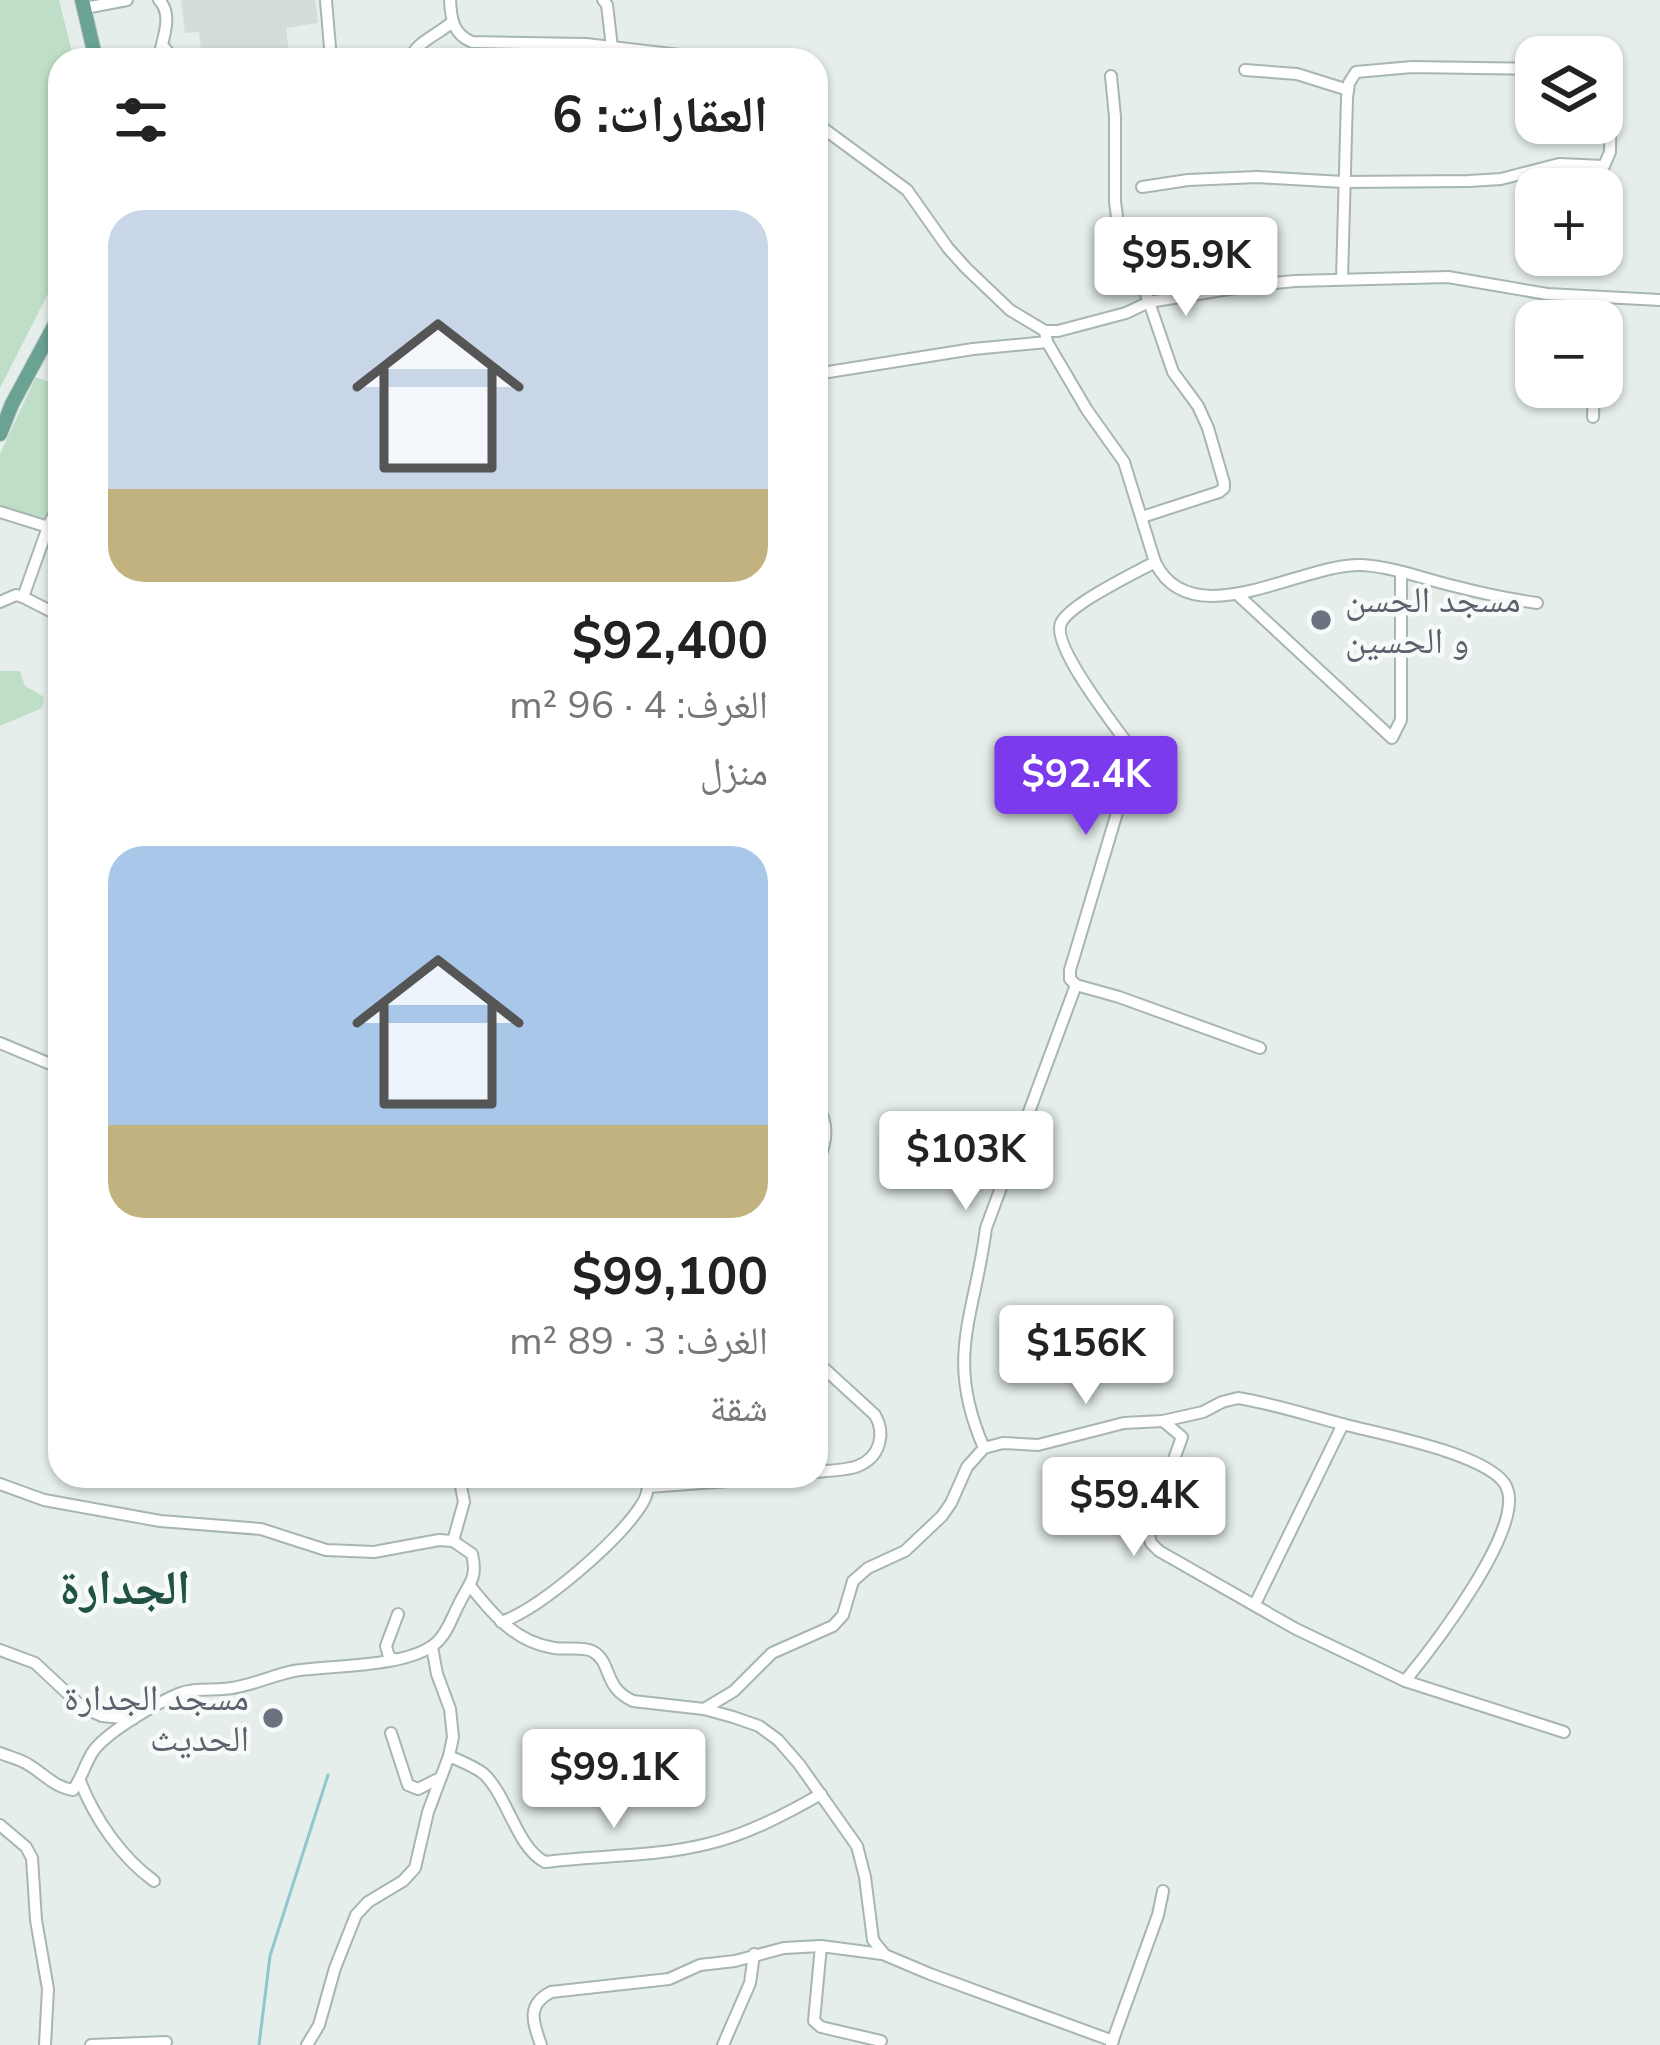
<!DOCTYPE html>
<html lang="ar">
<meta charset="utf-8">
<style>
:root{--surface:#fff;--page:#f6f6f6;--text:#222;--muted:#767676;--accent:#7c3aed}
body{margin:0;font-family:"Nunito Sans","Noto Naskh Arabic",sans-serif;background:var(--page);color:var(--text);direction:rtl;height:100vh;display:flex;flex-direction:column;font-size:45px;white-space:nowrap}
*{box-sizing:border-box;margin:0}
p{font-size:39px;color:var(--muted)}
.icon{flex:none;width:66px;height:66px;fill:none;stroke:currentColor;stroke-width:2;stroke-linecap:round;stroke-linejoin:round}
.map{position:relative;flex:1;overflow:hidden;direction:ltr}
.details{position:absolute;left:48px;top:48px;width:780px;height:1440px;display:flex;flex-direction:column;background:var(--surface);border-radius:36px;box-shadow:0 3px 9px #0004;direction:rtl}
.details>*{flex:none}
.tools{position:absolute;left:1515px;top:36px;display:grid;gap:24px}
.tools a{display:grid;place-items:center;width:108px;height:108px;border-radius:24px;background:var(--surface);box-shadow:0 3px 9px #0004;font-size:60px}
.price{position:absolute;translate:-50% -102px;padding:0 27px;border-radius:12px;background:#fff;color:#222;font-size:39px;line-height:78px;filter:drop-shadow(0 3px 6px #0008)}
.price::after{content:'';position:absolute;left:50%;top:72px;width:36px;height:27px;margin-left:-18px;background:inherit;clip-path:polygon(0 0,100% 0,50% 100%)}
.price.active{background:var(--accent);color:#fff}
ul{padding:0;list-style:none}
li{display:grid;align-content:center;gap:24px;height:636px;padding:0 60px}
li span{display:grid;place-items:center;height:372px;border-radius:36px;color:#555}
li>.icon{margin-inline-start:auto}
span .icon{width:216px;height:216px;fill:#fffc;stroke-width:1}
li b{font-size:51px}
h2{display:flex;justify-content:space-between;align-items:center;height:144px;padding:0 60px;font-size:51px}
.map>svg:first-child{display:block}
.built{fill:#d3ded9}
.green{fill:#bfdec7}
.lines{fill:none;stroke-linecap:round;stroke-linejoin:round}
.stream{stroke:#8fc7d1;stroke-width:3}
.minor-casing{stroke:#a7b6b1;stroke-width:14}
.major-casing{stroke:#c2cac7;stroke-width:16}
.minor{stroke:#fff;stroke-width:10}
.major{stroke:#6aa294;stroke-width:14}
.worship-dot{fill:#6b7280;stroke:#f6faf8;stroke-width:4.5}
.labels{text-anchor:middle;stroke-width:9;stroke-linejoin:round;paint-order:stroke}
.worship-label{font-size:36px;fill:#5b616d;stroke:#f6faf8;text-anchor:start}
.district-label{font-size:48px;font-weight:bold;fill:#205245;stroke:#f6faf8}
</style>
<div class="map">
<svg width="1660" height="2045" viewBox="0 0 1660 2045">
<rect width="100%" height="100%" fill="#e5eeea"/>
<polygon class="built" points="181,0 315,0 318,23 286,28 289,55 246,60 202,60 199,32 185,33"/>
<g class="green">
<polygon points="0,0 59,0 74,60 60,60 60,270 0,388"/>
<polygon points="36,377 60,386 60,480 48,520 29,521 0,511 0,454"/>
<polygon points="0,671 20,671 25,686 44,697 42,708 0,726"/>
</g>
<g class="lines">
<polyline class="stream" points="259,2045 270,1956 328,1775"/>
<g class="minor-casing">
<g id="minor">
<polyline points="326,0 331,60"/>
<path d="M450 0C451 19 453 34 472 42L586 44 722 60"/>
<polyline points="603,0 607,5 612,47"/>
<polyline points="85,8 127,0"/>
<polyline points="162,45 175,60"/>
<path d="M158 60C162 41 174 15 159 0"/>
<path d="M410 60C415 42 438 35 452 22"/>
<polyline points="1245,70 1297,74 1348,90"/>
<polyline points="1111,76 1115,117 1115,202 1118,224 1149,302 1173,372 1198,406 1208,428 1224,483 1224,488 1219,492 1142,517"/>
<polyline points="816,123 907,190 948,248 966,268 1010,310 1045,331 1058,331 1126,313 1149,302 1253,285 1295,281 1448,277 1547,294 1660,300"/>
<polyline points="1142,187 1188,180 1257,177 1343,182 1469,181 1501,179 1559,164 1604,166 1610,152 1611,86 1609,79 1602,73"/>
<polyline points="1342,279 1347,98 1349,83 1356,72 1412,67 1536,69"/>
<polyline points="1596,321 1597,299"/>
<path d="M1045 331 1047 342 1087 410 1124 462 1155 562C1191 638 1304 562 1362 565 1394 567 1424 579 1454 586 1481 593 1509 599 1537 603"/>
<polyline points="816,378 822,373 973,349 1047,342"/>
<polyline points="1593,417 1594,387"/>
<polyline points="0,512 48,527"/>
<path d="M1155 562C1135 573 1070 604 1061 623 1051 645 1112 722 1127 743L1133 759 1070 970V979L1076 985 1119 997 1260 1048"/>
<polyline points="1237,594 1392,738 1401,720 1401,572"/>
<polyline points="23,597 60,616"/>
<polyline points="0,602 16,595 23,597 48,527 60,501"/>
<polyline points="0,1043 60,1068"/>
<path d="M816 1104C832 1127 825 1144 816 1169"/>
<path d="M816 1361 875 1415C886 1434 880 1457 858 1466 845 1471 829 1470 816 1472"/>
<polyline points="1163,1421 1182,1437 1148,1531 1151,1543 1159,1551 1296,1629 1405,1681 1564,1732"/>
<path d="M984 1448C944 1357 975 1316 986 1228L1076 985"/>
<path d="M0 1484 44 1500 160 1521 261 1529 326 1550 374 1552 439 1540 453 1541 472 1554C478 1579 469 1583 459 1604 452 1617 447 1634 436 1643 407 1668 330 1665 294 1671 273 1675 253 1685 232 1688 213 1691 195 1687 178 1694 155 1704 109 1731 94 1750 85 1763 82 1778 73 1790 54 1787 44 1774 29 1765 20 1759 9 1757 0 1753"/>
<polyline points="649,1487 792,1476"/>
<polyline points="453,1541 464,1502 459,1476"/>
<path d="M471 1587C494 1616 516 1642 554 1648 566 1650 581 1646 592 1651 613 1662 602 1687 633 1701L704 1709 733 1717 759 1726 778 1740 799 1764 857 1846 865 1877 873 1940 885 1955 930 1974 1113 2041"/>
<polyline points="1255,1604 1343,1424"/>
<path d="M501 1622C540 1609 620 1540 642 1504 648 1495 649 1486 647 1476"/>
<polyline points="0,1650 35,1663 82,1707 102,1716 133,1719"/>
<polyline points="394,1659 389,1657 386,1646 398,1614"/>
<path d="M704 1709 734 1691 772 1653 833 1626 843 1615 853 1581 868 1568 905 1551 942 1516 951 1503 967 1467 984 1448 1003 1443 1038 1445 1124 1423 1163 1421 1203 1412 1222 1402 1238 1398C1275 1404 1310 1416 1346 1425 1381 1434 1494 1455 1507 1488 1524 1530 1432 1648 1405 1681"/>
<polyline points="391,1733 408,1785 418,1789 438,1779"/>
<path d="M449 1756C460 1761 474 1766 484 1774 508 1797 517 1848 545 1862 599 1855 655 1857 707 1844 746 1835 786 1814 821 1794"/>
<path d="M80 1781C95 1819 121 1857 154 1881"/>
<polyline points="0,1825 26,1847 32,1858 36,1920 48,1989 45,2045"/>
<polyline points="821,1946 814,2021 821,2027 881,2041"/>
<polyline points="91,2045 166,2042"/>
<polyline points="307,2045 319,2025 335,1968 356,1915 368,1902 403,1881 415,1868 428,1812 449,1756 453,1737 450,1709 437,1674 432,1647"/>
<path d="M541 2045C533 2022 526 2005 551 1992L669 1979 700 1965 735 1961 784 1948 821 1946 882 1954"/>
<polyline points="723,2045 750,1983 754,1954"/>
<polyline points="1111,2045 1158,1915 1163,1891"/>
</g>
</g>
<g class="major-casing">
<g id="major">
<polyline points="82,0 96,60"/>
<polyline points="0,434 12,404 60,315"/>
</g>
</g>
<use href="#minor" class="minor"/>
<use href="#major" class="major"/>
</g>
<g class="worship-dot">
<circle cx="1321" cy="620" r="12"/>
<circle cx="273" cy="1718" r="12"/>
</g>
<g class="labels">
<g class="worship-label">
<text x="1345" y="612">مسجد الحسن<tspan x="1345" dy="41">و الحسين</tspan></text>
<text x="249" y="1710" text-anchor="end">مسجد الجدارة<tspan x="249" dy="41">الحديث</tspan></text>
</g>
<g class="district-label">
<text x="125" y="1604">الجدارة</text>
</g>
</g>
</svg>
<div class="tools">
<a><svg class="icon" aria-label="layers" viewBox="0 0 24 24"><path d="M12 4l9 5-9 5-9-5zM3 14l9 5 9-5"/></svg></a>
<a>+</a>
<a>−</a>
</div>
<b class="price" style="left:1186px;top:319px">$95.9K</b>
<b class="price active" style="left:1086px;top:838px">$92.4K</b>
<b class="price" style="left:966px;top:1213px">$103K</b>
<b class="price" style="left:1086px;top:1407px">$156K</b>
<b class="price" style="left:1134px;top:1559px">$59.4K</b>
<b class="price" style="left:614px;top:1831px">$99.1K</b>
<section class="details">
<h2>العقارات: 6<svg class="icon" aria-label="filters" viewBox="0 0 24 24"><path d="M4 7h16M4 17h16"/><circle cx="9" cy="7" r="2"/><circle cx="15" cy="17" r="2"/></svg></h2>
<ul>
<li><span style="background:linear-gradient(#c9d6e8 75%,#c2b280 0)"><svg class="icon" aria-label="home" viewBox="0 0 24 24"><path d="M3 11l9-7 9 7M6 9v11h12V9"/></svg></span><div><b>$92,400</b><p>الغرف: 4 · 96 m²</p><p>منزل</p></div></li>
<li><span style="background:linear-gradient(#a9c7e8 75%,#c2b280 0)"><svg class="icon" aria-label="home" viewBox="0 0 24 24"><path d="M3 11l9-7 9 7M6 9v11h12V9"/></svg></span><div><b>$99,100</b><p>الغرف: 3 · 89 m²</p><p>شقة</p></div></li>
</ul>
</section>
</div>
